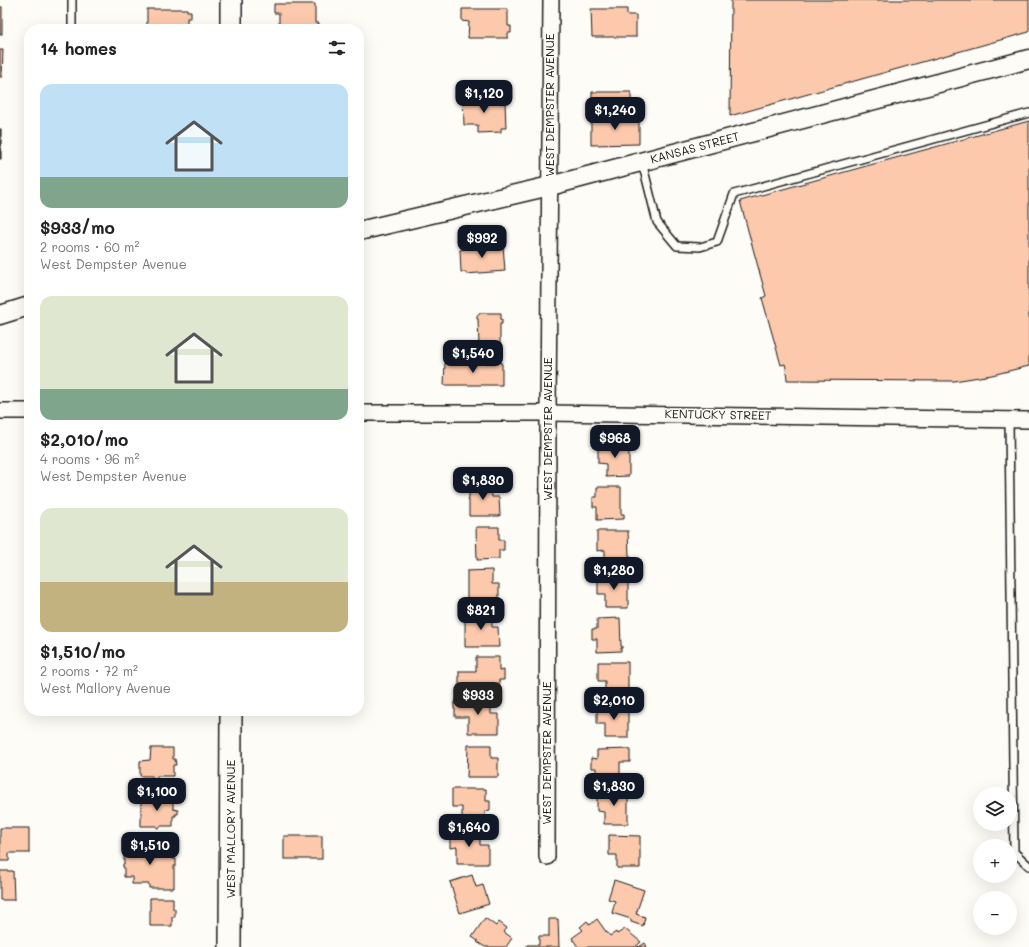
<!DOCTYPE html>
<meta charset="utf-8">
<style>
:root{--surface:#fff;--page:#f2f2f2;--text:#222;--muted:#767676;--accent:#111827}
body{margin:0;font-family:Mali,sans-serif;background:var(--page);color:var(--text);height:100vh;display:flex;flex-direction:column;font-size:15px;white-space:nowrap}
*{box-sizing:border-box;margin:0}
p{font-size:13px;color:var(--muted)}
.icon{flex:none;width:22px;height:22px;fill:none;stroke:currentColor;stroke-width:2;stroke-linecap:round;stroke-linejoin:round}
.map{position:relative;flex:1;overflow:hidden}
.details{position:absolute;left:24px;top:24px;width:340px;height:692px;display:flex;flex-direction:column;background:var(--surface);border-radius:16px;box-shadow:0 4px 16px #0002}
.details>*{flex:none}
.controls{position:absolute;left:973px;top:787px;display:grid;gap:8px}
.controls a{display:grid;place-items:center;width:44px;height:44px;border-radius:50%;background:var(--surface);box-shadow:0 4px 16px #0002;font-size:20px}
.price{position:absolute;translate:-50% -34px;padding:0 9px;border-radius:8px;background:var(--accent);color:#fff;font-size:13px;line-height:26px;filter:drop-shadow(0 1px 2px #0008)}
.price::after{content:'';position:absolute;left:50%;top:24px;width:12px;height:9px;margin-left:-6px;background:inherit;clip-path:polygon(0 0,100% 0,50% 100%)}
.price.selected{background:#222;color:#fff}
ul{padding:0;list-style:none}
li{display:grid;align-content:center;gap:8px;height:212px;padding:0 16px}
li span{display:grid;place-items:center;height:124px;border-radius:12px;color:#555}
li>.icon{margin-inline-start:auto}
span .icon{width:72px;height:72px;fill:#fffc;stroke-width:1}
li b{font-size:17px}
h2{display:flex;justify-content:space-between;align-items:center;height:48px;padding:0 16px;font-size:17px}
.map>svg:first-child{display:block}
.building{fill:#fcc9ac;stroke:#1c1c1c}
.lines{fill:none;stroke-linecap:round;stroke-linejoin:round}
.service-casing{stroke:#1c1c1c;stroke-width:10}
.minor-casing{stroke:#1c1c1c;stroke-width:18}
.tertiary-casing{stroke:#1c1c1c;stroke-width:21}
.secondary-casing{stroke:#1c1c1c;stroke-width:24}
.service{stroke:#fdfcf7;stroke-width:7}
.minor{stroke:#fdfcf7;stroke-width:15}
.tertiary{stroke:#fdfcf7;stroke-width:18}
.secondary{stroke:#fdfcf7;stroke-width:21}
.labels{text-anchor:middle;stroke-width:3;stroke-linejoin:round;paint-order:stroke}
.street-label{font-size:12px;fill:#1c1c1c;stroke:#fdfcf7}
</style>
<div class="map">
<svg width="1029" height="947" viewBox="0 0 1029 947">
<rect width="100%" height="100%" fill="#fdfcf7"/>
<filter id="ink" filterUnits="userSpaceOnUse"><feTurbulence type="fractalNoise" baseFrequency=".025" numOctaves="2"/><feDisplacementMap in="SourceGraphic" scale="8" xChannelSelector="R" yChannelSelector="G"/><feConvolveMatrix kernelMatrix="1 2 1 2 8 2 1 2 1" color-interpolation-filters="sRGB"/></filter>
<g filter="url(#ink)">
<g class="building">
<polygon points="731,0 1029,0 1029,32 730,116"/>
<polygon points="274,4 315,4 315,23 319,23 319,29 274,29 274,26 279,26 279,13 274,13"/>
<rect x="0" y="7" width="2" height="27"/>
<polygon points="147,9 187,9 187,11 191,11 191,18 187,18 187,29 147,29"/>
<polygon points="462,9 508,9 508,26 511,26 511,33 508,33 508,38 468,38 469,22 462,21"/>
<polygon points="591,9 627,9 627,15 636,15 636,37 592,37"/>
<polygon points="0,50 3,50 2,77 0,77"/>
<polygon points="592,92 631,92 631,113 615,113 615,115 610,115 610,113 592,114"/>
<polygon points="463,97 486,97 486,101 500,101 500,103 505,103 506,128 501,128 501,132 478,133 478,125 464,125"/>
<polygon points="639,117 639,144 591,145 591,118"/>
<polygon points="1029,121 1029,366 992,375 954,381 787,380 786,368 785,364 781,365 762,298 766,296 740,201"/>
<rect x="0" y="129" width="1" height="30"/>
<polygon points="472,245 485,245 485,246 503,245 505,271 466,274 466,272 461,272 460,250 464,249 464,247 472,247"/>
<polygon points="479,313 501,313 501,319 502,319 502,324 500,324 500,346 479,346 478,319 477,319 477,315 479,315"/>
<polygon points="447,360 453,361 453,363 495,363 495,362 501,362 501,364 502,364 502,385 444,385 445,363 446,363"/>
<polygon points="598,444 629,444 629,476 606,477 606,464 598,463"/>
<polygon points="491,483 492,497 499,497 500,516 469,516 469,500 468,500 469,497 469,484"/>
<polygon points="597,487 621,487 621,514 624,514 624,519 597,520 597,507 593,507 593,497 597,497"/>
<polygon points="476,527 499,527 499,540 504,540 504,550 499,550 499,559 477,560"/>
<polygon points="597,531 628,531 629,556 631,556 631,563 605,564 605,550 597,551"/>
<polygon points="492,570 492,584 499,584 499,603 467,603 467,571"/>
<polygon points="628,575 628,608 605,608 605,594 598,594 598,576"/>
<polygon points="465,614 492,614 492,627 498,627 499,647 465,647"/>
<polygon points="620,618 621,646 622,646 622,648 621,648 621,651 597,652 597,639 592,639 592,629 597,629 597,619"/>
<polygon points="476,657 499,657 499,671 504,670 504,680 499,680 499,691 459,691 459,671 476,671"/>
<polygon points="598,662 628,662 628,694 605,694 605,681 598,681"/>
<polygon points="455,701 491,701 491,714 499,714 499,733 468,733 468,717 455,717 455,709 454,709 454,704 455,704"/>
<polygon points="597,706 628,706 628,738 605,738 605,724 597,724"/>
<polygon points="468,745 491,745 491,758 498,758 498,777 467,777"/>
<polygon points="151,748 173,748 173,759 175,759 176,765 173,765 173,776 157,776 157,780 152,780 152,776 140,776 140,761 150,760"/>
<polygon points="630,749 630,762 620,762 620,781 596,781 596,768 591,768 591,758 597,759 597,750"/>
<polygon points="452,789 486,789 486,801 490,801 490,810 485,811 485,820 462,820 462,807 452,807"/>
<polygon points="597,792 628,792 628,824 604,824 604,812 597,811"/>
<polygon points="141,797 173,798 173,809 178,810 178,814 175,814 176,816 173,816 173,826 160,826 160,828 157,828 157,826 141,826"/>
<polygon points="0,828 29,828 29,853 9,853 9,861 0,861"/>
<polygon points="450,832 480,832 480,845 488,845 488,864 457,864 457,847 450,848"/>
<polygon points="609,835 640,836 640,868 617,868 617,855 609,855"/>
<rect x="284" y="836" width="38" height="23"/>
<polygon points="124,847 174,847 173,859 176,859 176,866 174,866 174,888 149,888 149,884 132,884 132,877 124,877 124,867 123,867 123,864 124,864"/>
<polygon points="0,871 13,871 14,900 0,900"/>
<polygon points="472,875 476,887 483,885 489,904 460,913 450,882"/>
<polygon points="614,880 644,890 636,914 645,917 643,926 631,922 631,919 612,913 615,901 608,899"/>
<polygon points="150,898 173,898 173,909 175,909 175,917 172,917 172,926 150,926"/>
<polygon points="485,918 496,926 499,922 507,928 504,932 512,938 506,947 485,947 477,942 478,941 472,937"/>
<polygon points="549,919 558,919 559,947 527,947 527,945 539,945 539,936 549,936"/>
<polygon points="597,919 607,933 608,933 610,936 616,932 617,934 625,929 641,942 635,947 578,947 572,938 583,930 580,927 587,921 590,925"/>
<polygon points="645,943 647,947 637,947 638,946 639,947"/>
</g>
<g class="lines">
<g class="service-casing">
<g id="service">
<polyline points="72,29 72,0"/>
<polyline points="642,162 657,222 677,246 700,247 717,242 734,194 1029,113"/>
<polyline points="1009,420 1014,852 1029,866"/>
</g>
</g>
<g class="minor-casing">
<g id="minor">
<polyline points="0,411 29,411"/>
<polyline points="359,413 548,413 1029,420"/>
<polyline points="547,857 548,413 551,0"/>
</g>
</g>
<g class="tertiary-casing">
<g id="tertiary">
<polyline points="359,231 550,186 1029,59"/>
<polyline points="0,315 29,306"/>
</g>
</g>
<g class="secondary-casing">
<g id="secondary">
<polyline points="231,29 231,0"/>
<polyline points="230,947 231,711"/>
</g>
</g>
<use href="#service" class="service"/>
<use href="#minor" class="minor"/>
<use href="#tertiary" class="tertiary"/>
<use href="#secondary" class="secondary"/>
</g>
</g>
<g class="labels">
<g class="street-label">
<text transform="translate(550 105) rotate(-90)" y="4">WEST DEMPSTER AVENUE</text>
<text transform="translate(695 148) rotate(-15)" y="4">KANSAS STREET</text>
<text transform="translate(718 415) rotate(1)" y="4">KENTUCKY STREET</text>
<text transform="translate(548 429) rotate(-90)" y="4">WEST DEMPSTER AVENUE</text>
<text transform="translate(547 753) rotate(-90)" y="4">WEST DEMPSTER AVENUE</text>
<text transform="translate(231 829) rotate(-90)" y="4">WEST MALLORY AVENUE</text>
</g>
</g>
</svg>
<div class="controls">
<a><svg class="icon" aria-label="layers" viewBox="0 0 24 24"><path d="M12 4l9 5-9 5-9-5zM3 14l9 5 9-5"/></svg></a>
<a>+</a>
<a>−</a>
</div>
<b class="price" style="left:484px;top:114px">$1,120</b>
<b class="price" style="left:615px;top:131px">$1,240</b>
<b class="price" style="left:482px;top:259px">$992</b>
<b class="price" style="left:473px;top:374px">$1,540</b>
<b class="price" style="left:615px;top:459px">$968</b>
<b class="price" style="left:483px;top:501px">$1,830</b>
<b class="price" style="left:614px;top:591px">$1,280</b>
<b class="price" style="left:481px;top:631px">$821</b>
<b class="price selected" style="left:478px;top:716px">$933</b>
<b class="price" style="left:614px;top:721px">$2,010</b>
<b class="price" style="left:614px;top:807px">$1,830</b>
<b class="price" style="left:157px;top:812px">$1,100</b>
<b class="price" style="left:469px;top:848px">$1,640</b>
<b class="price" style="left:150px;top:866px">$1,510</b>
<section class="details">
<h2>14 homes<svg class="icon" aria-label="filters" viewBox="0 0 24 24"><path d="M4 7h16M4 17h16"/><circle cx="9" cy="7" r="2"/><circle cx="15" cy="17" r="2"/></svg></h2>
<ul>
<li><span style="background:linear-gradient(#bfe0f5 75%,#7fa58c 0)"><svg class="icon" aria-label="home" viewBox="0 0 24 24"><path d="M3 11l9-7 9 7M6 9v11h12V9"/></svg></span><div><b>$933/mo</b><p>2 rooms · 60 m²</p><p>West Dempster Avenue</p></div></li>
<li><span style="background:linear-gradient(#dfe7d0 75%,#7fa58c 0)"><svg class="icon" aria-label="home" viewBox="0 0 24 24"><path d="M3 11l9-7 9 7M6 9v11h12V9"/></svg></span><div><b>$2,010/mo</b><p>4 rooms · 96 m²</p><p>West Dempster Avenue</p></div></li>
<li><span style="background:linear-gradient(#dfe7d0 60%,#c2b280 0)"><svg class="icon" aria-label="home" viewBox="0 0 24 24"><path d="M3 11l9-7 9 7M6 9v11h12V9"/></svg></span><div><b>$1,510/mo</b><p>2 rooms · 72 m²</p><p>West Mallory Avenue</p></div></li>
</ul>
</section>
</div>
